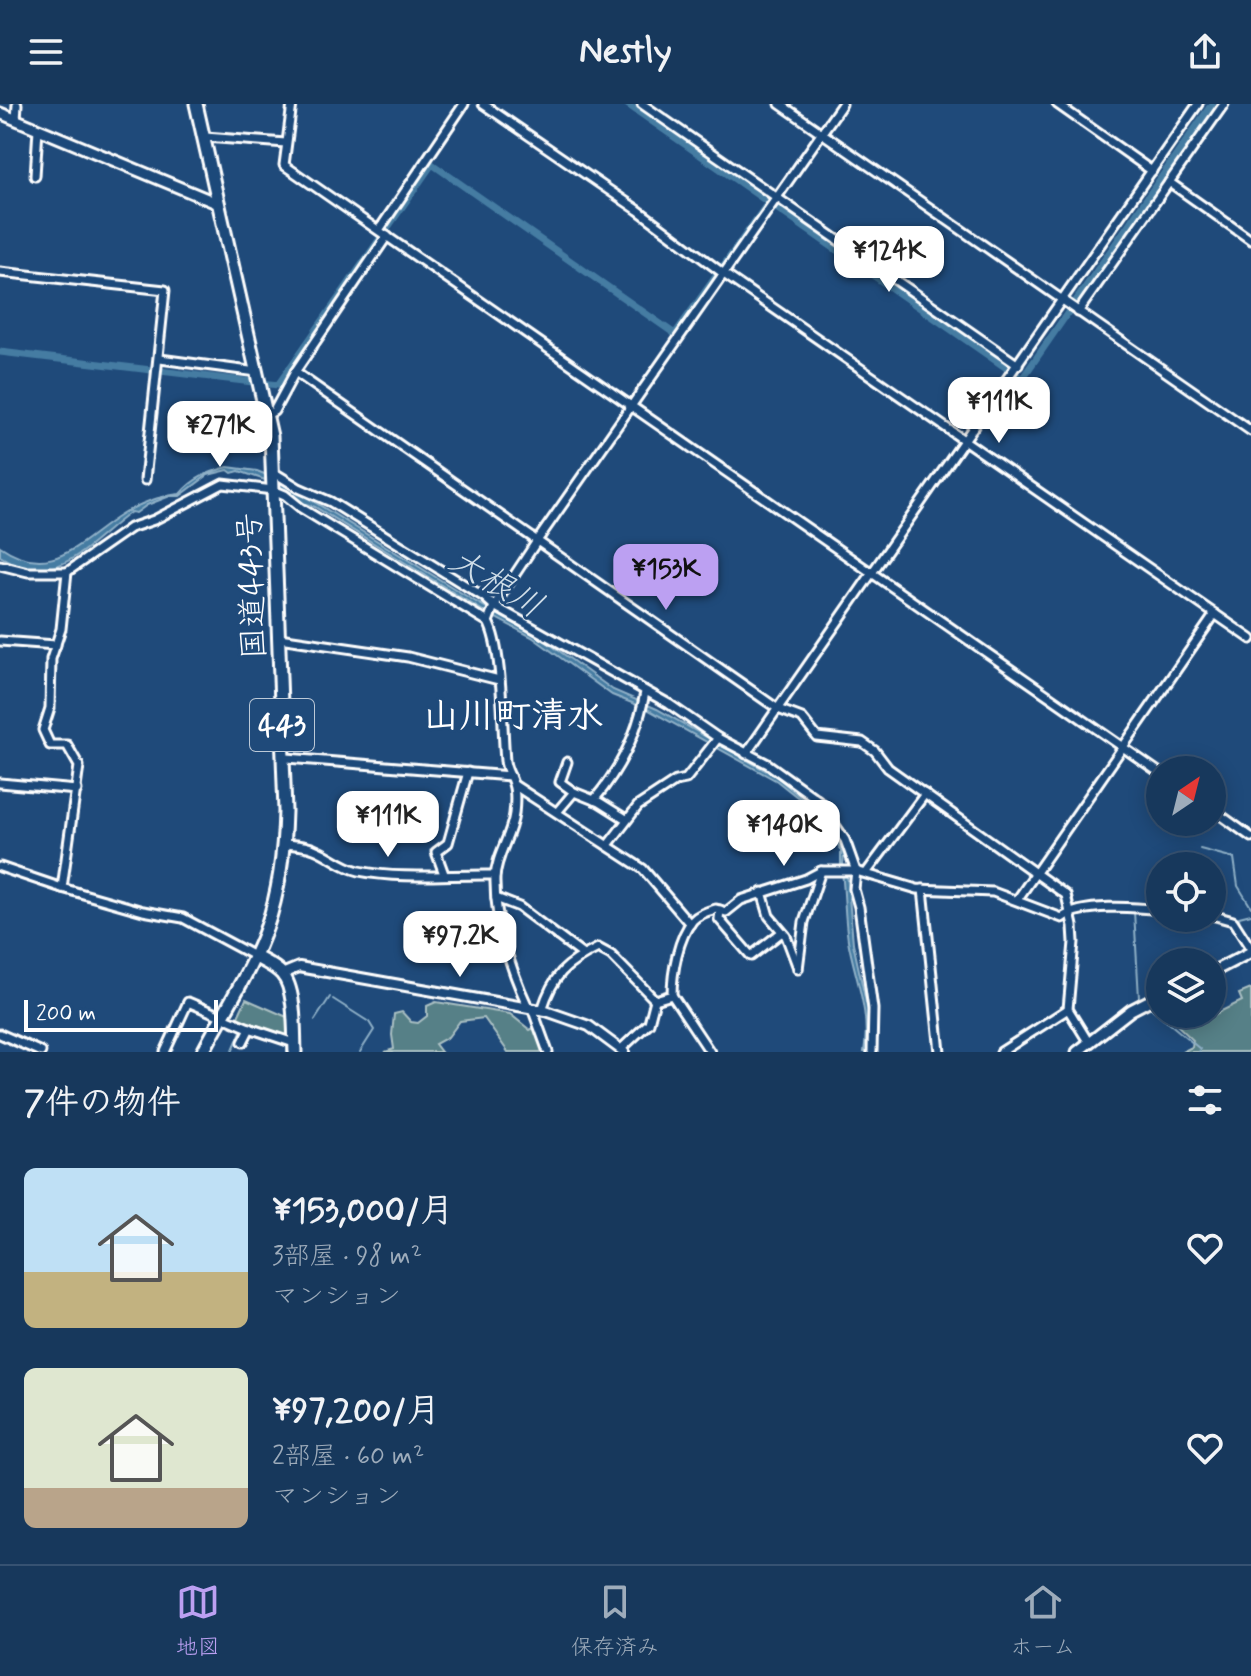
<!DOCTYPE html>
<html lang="ja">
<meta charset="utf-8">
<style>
:root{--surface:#17385c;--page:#203f62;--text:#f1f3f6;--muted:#9eacbb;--line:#365272;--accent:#bca0f2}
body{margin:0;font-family:Mynerve,"Klee One",sans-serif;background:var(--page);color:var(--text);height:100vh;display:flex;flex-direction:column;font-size:30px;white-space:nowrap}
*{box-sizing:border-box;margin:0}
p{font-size:26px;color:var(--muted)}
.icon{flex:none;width:44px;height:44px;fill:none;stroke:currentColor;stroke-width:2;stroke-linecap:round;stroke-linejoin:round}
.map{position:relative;height:948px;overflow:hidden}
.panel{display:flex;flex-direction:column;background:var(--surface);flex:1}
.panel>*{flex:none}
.needle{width:52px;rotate:35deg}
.buttons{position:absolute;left:1146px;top:652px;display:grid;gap:16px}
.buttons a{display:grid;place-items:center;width:80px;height:80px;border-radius:50%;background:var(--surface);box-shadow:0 4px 20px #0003,0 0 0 2px var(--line);font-size:40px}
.scale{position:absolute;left:24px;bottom:20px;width:194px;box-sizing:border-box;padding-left:8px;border:4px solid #fff;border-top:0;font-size:22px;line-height:28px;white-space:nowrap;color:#fff;-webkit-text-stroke:6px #1f4a7a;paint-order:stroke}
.price{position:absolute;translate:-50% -68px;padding:0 18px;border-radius:16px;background:#fff;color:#222;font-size:26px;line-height:52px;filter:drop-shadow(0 2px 4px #0008)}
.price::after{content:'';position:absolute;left:50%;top:48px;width:24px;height:18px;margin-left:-12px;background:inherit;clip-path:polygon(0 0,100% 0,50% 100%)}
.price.on{background:var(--accent);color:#111}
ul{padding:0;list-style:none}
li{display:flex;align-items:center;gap:24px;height:200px;padding:0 24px}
li span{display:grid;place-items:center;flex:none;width:224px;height:160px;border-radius:12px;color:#555}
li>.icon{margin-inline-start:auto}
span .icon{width:96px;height:96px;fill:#fffc;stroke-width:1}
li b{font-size:34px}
h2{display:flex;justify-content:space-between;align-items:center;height:96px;padding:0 24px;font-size:34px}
header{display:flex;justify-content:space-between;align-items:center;height:104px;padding:0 24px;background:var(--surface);font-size:36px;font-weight:700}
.menu{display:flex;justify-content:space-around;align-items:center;height:112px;border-top:2px solid var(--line);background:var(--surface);font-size:22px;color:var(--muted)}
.menu a{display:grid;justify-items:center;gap:4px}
.menu .on{color:var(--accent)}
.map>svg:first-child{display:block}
.green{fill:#578087;stroke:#abc0c3;stroke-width:2}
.water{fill:#457ba2;stroke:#8fb0c7;stroke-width:2}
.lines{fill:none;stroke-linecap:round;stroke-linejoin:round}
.stream{stroke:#8fb0c7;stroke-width:2}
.canal{stroke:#457ba2;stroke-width:7}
.minor-casing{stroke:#fff;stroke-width:13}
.tertiary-casing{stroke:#fff;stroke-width:14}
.secondary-casing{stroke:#fff;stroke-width:15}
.trunk-casing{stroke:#fff;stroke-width:17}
.minor{stroke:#1f4a7a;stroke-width:7}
.tertiary{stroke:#1f4a7a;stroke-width:8}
.secondary{stroke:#1f4a7a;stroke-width:9}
.trunk{stroke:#1f4a7a;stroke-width:11}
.labels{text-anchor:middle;stroke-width:6;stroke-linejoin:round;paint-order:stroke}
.shield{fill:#1f4a7a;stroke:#bcc9d7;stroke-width:2}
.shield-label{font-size:30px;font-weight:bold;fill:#fff}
.street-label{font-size:32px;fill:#fff;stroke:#1f4a7a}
.water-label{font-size:34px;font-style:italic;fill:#d0dee8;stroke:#1f4a7a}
.quarter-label{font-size:36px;font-weight:bold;fill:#fff;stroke:#1f4a7a}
</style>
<header><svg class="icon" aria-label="menu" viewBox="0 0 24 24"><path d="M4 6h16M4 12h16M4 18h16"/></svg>Nestly<svg class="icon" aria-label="share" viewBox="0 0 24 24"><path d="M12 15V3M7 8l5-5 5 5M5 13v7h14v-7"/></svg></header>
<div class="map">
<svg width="1251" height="948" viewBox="0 0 1251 948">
<rect width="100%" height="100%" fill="#1f4a7a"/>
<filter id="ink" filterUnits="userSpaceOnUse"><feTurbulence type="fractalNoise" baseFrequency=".0125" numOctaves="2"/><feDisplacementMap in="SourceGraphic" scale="16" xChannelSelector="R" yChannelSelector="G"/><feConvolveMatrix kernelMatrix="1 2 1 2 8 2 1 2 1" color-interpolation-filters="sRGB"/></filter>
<g filter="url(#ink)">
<g class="green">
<polygon points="1251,885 1251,948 1182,948 1192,943 1193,936 1176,920 1191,910 1199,918 1242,897 1239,890"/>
<polygon points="246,895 287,913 288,935 237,915"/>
<polygon points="436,898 510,910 530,926 536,923 546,948 508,948 484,914 460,917 448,933 435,940 441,948 385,948 394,945 392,931 394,910 402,908 411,918 418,919 427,912 427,902"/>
</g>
<path class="water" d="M228 363 257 367 279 376 476 498 540 533 613 586 657 605 777 673 829 717 841 742 844 752 843 760 847 769 853 839 869 912 868 948H864C871 908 855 875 848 836 844 811 845 785 841 760V747L827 717 777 677 647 605 612 591 532 533 488 510 315 403 300 398 265 376 239 367 232 369 228 366 208 371 180 392H170L147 401 136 409 131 408C89 438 57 489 0 452V442C52 478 79 437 121 411 140 399 159 392 180 390 193 374 209 368 228 363Z"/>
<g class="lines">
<g class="stream">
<polyline points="1200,745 1234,754 1238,782 1251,803"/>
<polyline points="1134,807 1139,894"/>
<polyline points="1240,822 1239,813 1251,810"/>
<polyline points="333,895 369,918 374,926 360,948"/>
<polyline points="1151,904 1200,945 1199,948"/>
<polyline points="315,916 330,893"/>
<polyline points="253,929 287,942 287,948"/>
<polyline points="1090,931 1117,911"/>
<polyline points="232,948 242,925 245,926"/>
</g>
<g class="canal">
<polyline points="627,0 1022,275 1212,0"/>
<polyline points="0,248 278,281 432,60 675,230 768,99"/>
</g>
<g class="minor-casing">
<g id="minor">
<polyline points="292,0 284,61 1160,669"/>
<polyline points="483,0 638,106 724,170 1251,535"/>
<polyline points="642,0 1018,261"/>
<polyline points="780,0 1251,327"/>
<polyline points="1057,0 1152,67"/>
<polyline points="16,16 17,0"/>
<polyline points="205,33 286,39"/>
<polyline points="35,72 38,25"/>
<polyline points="1169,78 1251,136"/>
<polyline points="379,126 464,0"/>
<polyline points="0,168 165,186 145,376"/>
<polyline points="1078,208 1224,0"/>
<polyline points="160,255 257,268"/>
<polyline points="295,268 778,605 802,614 817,633 862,638 875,647 888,664 1066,791 1073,822 1074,838 1068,905 1089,939"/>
<polyline points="267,311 274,307 295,268 387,132"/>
<polyline points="273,368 299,384 331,398 484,493 494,502 669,600 718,634 768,660 818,696 845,736 856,767 854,785 859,803 873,905 872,948"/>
<path d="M0 461 28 468H67L130 424 154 416 223 380 273 386 285 391 301 404 488 518C503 545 502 624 505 657 506 666 511 672 513 680 516 689 515 701 514 710 511 733 496 751 495 774 494 816 511 866 528 903"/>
<polyline points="488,518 494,502 537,437 842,0"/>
<polyline points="279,534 408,553 499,576"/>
<polyline points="0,537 56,541"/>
<polyline points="746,650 1198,0"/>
<polyline points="287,654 510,672"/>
<polyline points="567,658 560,678 574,688"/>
<polyline points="0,679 77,686"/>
<polyline points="514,681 643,765 690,820"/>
<path d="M594 696C621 664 638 629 645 588"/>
<polyline points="1212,705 1251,733"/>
<polyline points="557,708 574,688 599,698 626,715"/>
<path d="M284 740C294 741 305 741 314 745 330 751 341 763 359 767 403 776 450 770 495 771"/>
<polyline points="608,741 638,702 676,677 686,675 718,634"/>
<polyline points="0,763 62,784 143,807 183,814 254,852"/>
<polyline points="867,768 925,690"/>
<polyline points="444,770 436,748 448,739 468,668"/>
<polyline points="62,784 79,662 67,641 50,641 43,626 50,604 51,555 61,525 67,468"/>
<polyline points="923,785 940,948"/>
<polyline points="762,788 769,812 786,832 798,864"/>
<polyline points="496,794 519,803 583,851"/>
<polyline points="1017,796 1215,510"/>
<polyline points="720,806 719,815 751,852 782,828"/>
<polyline points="1212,811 1233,817 1251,845"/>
<polyline points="798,865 804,818 821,767"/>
<polyline points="532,904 548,948"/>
<path d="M542 906C553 871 565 860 598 844L611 851 655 896 672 891"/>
<polyline points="0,930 41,948"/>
<polyline points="243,938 250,924"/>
<polyline points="621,945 649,919 655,896"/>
<polyline points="165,948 188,898 249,924 294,939"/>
<path d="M710 948 672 891C672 869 678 833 693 816 699 810 708 807 716 805L726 808 741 796 806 775 821 767H856L917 785 993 788 1062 814C1081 799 1135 803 1160 806"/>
<polyline points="1001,948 1068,905"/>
</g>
</g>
<g class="tertiary-casing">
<polyline id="tertiary" points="282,870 299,863 546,907 589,922 624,948"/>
</g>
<g class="secondary-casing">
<g id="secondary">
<polyline points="0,9 219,100"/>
<polyline points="1212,868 1251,848"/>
<polyline points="1077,948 1131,906 1160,891"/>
</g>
</g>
<g class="trunk-casing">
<g id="trunk">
<path d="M196 0 271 332 285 707C284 747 280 785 267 822 252 866 224 907 203 948"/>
<path d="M254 852C263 857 275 862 282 870 296 885 294 928 295 948"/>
</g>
</g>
<use href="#minor" class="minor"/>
<use href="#tertiary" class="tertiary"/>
<use href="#secondary" class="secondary"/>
<use href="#trunk" class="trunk"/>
</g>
</g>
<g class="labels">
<rect class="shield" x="250" y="595" width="64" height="52" rx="6"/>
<g class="shield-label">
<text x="282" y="631">443</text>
</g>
<g class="street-label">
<text transform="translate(251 482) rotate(-92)" y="11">国道443号</text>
</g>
<g class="water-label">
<text transform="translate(497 478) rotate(31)" y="12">大根川</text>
</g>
<g class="quarter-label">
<text x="513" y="623">山川町清水</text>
</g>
</g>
</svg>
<div class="buttons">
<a><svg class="needle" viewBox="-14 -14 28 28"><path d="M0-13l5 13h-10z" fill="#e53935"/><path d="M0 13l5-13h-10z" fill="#9eacbb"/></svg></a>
<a><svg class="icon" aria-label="locate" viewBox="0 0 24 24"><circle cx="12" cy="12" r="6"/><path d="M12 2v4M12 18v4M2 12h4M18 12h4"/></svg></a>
<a><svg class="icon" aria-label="layers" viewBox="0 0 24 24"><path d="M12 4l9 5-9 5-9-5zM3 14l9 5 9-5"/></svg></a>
</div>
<div class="scale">200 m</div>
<b class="price" style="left:889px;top:190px">¥124K</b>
<b class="price" style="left:999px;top:341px">¥111K</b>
<b class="price" style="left:220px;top:365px">¥271K</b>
<b class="price on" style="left:666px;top:508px">¥153K</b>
<b class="price" style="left:388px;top:755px">¥111K</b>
<b class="price" style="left:784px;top:764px">¥140K</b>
<b class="price" style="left:460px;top:875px">¥97.2K</b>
</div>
<section class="panel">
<h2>7件の物件<svg class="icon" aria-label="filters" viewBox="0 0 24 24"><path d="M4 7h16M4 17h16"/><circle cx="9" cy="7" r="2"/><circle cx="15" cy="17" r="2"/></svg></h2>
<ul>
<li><span style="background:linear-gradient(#bfe0f5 65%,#c2b280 0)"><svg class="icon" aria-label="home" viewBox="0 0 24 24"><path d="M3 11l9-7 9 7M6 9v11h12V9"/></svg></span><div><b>¥153,000/月</b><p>3部屋 · 98 m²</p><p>マンション</p></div><svg class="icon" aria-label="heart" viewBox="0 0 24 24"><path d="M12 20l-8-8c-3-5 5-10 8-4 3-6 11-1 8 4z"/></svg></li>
<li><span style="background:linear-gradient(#dfe7d0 75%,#b9a48a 0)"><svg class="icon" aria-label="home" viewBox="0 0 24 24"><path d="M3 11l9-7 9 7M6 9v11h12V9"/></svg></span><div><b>¥97,200/月</b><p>2部屋 · 60 m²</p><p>マンション</p></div><svg class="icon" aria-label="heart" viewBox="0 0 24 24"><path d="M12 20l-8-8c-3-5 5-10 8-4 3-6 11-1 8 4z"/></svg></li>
</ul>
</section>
<nav class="menu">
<a class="on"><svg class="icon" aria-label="map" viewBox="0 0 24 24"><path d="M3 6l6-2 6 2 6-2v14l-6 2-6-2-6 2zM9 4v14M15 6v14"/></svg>地図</a>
<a><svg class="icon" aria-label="saved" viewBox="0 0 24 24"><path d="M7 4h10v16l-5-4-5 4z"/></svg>保存済み</a>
<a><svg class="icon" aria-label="home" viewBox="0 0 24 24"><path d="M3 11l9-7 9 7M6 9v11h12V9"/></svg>ホーム</a>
</nav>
